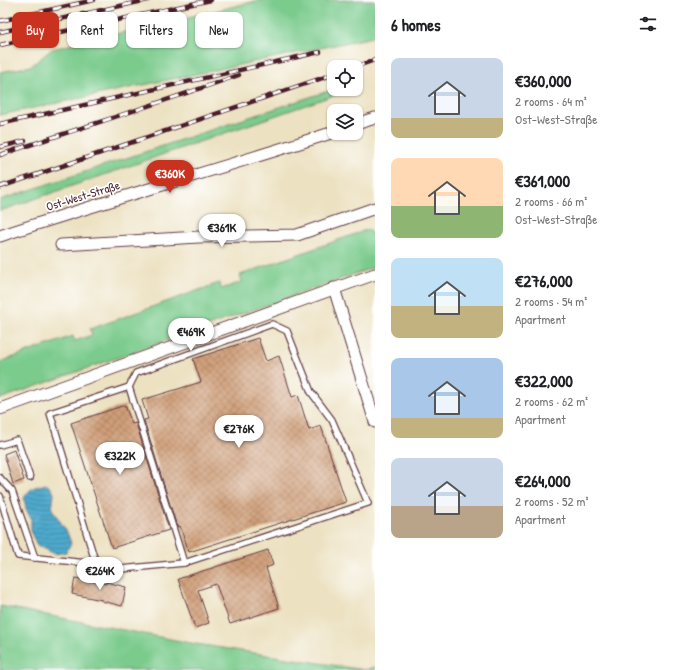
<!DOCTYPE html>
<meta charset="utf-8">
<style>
:root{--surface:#fff;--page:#f2f2f2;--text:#202124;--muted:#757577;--accent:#c8321e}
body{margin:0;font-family:"Patrick Hand",sans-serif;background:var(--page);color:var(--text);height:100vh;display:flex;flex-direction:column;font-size:15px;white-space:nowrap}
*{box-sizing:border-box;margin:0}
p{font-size:13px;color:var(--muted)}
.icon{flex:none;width:22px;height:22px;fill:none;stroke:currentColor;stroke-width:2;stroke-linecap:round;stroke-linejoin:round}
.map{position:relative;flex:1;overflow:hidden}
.side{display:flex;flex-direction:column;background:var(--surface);width:300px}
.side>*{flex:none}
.guide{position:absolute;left:12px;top:12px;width:303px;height:36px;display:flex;gap:8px}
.fabs{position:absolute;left:327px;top:60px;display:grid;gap:8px}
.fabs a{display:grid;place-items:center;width:36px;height:36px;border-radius:8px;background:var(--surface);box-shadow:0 1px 3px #0004;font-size:20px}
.price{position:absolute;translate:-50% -34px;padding:0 9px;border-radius:14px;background:#fff;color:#222;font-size:13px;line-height:26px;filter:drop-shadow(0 1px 2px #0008)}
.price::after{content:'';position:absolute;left:50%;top:24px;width:12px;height:9px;margin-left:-6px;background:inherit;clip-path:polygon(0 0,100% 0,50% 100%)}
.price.active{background:var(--accent);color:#fff}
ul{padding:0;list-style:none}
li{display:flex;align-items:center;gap:12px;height:100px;padding:0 16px}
li span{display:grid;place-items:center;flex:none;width:112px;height:80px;border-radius:8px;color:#555}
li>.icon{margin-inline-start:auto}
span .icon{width:48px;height:48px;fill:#fffc;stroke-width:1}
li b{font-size:17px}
h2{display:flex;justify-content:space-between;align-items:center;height:48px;padding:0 16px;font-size:17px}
.tag{padding:0 14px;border-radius:8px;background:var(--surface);box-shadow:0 1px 3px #0004;font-size:14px;line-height:36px}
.tag.active{background:var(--accent);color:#fff}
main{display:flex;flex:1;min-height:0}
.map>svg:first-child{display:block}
.green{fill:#7acb8c;stroke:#62755c}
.water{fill:url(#water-rules);stroke:#4c647c}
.building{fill:url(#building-cross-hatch)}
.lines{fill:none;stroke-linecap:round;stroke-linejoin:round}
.lane-casing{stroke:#623c42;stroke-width:8}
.street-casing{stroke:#623c42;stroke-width:13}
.lane{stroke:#fff;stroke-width:5.5}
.street{stroke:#fff;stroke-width:11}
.rail-casing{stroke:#4a1f2b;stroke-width:4.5}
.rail{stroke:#fff;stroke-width:3;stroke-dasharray:9;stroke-linecap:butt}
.labels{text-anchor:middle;stroke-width:3.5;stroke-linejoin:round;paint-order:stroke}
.street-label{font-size:12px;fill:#4a1f2b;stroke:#fff}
</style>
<main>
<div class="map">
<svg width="375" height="670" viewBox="0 0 375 670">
<defs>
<pattern id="water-rules" width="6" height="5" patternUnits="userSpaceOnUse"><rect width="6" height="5" fill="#4ea9cc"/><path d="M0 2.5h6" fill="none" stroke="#4389a6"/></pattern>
<pattern id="building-cross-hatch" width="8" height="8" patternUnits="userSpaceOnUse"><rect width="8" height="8" fill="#cf9e77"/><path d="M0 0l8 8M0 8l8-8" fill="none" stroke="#aa8062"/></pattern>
</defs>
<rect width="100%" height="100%" fill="#fff"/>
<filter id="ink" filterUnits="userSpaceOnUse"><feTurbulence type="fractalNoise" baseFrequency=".025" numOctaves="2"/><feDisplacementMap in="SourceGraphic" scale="8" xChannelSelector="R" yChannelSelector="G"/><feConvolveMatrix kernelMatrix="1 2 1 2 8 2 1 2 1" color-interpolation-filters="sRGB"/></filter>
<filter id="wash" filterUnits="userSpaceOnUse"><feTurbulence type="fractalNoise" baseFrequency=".012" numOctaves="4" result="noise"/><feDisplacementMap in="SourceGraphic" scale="16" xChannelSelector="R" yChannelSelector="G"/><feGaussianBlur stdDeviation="0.9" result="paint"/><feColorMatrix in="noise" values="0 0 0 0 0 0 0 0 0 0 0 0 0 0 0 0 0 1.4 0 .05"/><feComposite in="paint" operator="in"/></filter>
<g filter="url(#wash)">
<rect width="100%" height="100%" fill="#ece1c1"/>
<g class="green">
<polygon points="261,0 375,0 375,36 368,38 0,115 0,72 31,66 52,49"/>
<polygon points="334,89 352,89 0,211 0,200"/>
<polygon points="369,229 371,234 375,233 375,267 0,399 0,362 73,336 75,341 92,335 90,329 219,283 221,289 242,282 240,275"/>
<polygon points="0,606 196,644 365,670 375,667 375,670 0,670"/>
</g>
<path class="water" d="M46 484 52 489 54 494 52 509 67 532 71 543 66 552 55 554 37 545 31 533V519L26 509 24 498C31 487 34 487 46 484Z"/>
<g id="blocks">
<g class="building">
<polygon points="258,338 266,361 279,356 292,397 298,395 309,430 321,426 346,502 189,552 180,526 177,527 144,420 148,419 142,400 201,382 193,359"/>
<polygon points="125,405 132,424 136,423 169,530 112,548 71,423"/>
<polygon points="14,450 24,480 13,484 4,454"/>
<polygon points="268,550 273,565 266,568 279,608 230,624 216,584 198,590 209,623 195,628 178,579"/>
<polygon points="75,578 106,584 106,582 126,587 122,606 102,601 102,600 72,594"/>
</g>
</g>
</g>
<g filter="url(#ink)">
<use href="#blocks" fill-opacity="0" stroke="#623c42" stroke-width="1"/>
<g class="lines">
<g class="lane-casing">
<g id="lane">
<polyline points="129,387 184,563"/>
<polyline points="0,445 17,440 30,478"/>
<polyline points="0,478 12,491 35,558"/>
<polyline points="0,496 18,556 96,564 121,569 184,563 368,503 332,420 311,392 287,331 272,324 136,373 129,387 50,413 96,564"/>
</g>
</g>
<g class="street-casing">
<g id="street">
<polyline points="356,124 375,118"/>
<path d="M0 236C111 199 223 168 334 132"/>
<polyline points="61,245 199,237 297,235 375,208"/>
<polyline points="334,288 375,422"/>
<polyline points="0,409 375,274"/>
</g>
</g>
<use href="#lane" class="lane"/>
<use href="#street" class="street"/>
<g class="rail-casing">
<g id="rail">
<polyline points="0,21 94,0"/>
<polyline points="0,32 148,0"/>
<polyline points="0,45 211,0"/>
<polyline points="355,67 375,60"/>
<polyline points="0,124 320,52"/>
<polyline points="0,147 25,141"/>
<path d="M0 155C80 128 160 103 239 75"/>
<polyline points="0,187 334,74"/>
</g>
</g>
<use href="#rail" class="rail"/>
</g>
</g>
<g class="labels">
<g class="street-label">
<text transform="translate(83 196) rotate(-17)" y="4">Ost-West-Straße</text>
</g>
</g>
</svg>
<div class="fabs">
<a><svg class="icon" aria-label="locate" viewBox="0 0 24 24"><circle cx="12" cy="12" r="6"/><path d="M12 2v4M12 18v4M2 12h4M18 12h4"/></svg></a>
<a><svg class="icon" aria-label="layers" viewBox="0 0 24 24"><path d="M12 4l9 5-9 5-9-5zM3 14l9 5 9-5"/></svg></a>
</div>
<b class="price active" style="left:170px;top:194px">€360K</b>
<b class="price" style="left:222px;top:248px">€361K</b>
<b class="price" style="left:191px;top:352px">€469K</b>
<b class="price" style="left:239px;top:449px">€276K</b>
<b class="price" style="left:120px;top:476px">€322K</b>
<b class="price" style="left:100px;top:591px">€264K</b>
<div class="guide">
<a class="tag active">Buy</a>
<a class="tag">Rent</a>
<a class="tag">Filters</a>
<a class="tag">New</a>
</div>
</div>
<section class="side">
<h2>6 homes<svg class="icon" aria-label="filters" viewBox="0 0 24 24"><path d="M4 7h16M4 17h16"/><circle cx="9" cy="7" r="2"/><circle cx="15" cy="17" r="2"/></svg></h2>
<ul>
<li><span style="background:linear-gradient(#c9d6e8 75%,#c2b280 0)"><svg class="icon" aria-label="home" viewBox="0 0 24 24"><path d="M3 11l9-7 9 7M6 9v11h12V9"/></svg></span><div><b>€360,000</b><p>2 rooms · 64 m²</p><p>Ost-West-Straße</p></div></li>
<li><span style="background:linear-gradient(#ffd9b3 60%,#8fb573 0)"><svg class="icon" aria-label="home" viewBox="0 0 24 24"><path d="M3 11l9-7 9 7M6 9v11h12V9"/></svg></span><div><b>€361,000</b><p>2 rooms · 66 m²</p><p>Ost-West-Straße</p></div></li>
<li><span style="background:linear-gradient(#bfe0f5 60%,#c2b280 0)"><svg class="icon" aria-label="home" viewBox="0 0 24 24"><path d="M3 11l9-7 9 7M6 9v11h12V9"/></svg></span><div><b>€276,000</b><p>2 rooms · 54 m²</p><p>Apartment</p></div></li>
<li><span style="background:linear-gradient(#a9c7e8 75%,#c2b280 0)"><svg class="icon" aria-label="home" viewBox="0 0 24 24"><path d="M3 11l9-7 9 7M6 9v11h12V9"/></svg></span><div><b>€322,000</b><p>2 rooms · 62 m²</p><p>Apartment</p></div></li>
<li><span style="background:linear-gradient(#c9d6e8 60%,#b9a48a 0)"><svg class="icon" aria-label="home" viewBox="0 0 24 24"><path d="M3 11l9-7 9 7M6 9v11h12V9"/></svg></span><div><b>€264,000</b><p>2 rooms · 52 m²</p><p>Apartment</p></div></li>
</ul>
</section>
</main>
